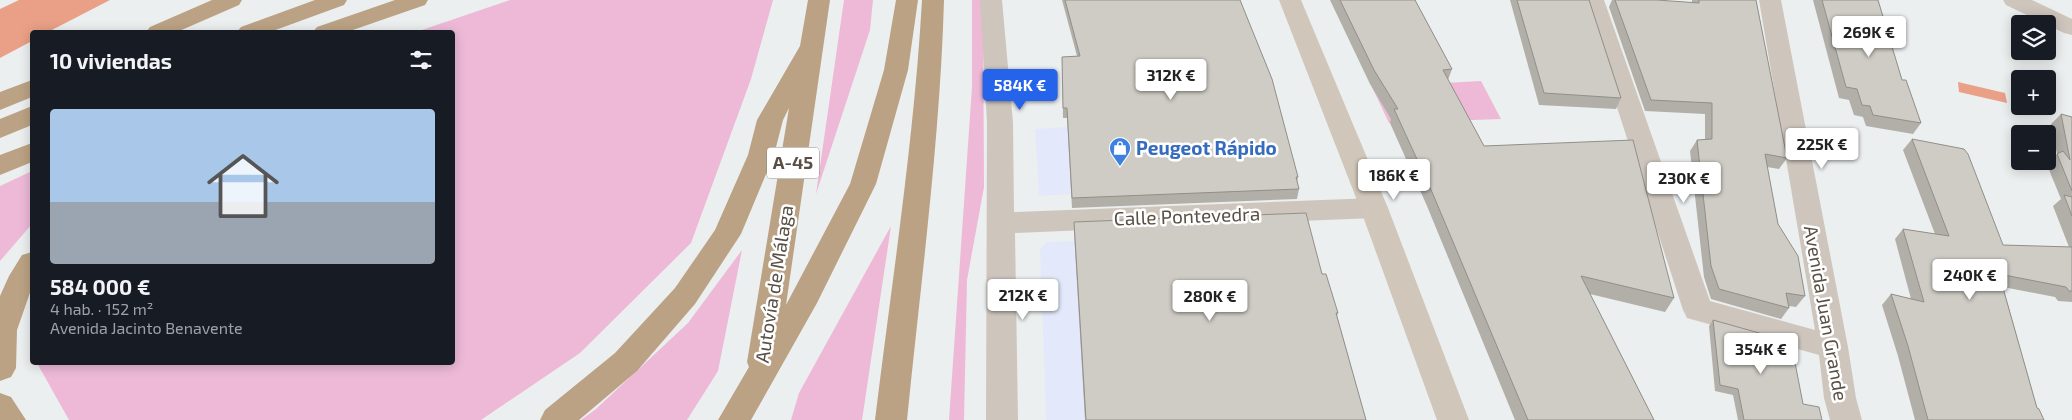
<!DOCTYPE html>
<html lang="es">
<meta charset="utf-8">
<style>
:root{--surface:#171b24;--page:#20242c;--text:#f1f3f6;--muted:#9ea1a6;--accent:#2563eb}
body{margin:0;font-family:"Exo 2",sans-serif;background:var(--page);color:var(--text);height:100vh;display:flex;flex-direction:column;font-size:19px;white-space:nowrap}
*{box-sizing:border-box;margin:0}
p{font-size:16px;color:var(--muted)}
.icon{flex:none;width:28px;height:28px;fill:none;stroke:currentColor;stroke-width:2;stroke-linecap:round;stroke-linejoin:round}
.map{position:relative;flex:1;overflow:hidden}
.panel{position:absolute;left:30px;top:30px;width:425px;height:335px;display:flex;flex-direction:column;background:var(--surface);border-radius:5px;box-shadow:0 2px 12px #0003}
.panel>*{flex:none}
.buttons{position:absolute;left:2011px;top:15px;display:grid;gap:10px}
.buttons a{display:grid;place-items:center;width:45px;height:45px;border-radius:5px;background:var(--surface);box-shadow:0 2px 12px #0003;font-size:25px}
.price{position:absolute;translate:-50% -42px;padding:0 11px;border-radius:5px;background:#fff;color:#222;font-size:16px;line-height:32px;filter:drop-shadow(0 1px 2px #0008)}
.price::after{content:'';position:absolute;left:50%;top:30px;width:15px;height:11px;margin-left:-8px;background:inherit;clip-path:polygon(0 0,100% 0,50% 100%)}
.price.selected{background:var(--accent);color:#fff}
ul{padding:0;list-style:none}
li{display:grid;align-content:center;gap:10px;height:265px;padding:0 20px}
li span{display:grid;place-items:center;height:155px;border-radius:5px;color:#555}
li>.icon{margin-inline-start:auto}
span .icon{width:90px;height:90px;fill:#fffc;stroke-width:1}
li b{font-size:21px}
h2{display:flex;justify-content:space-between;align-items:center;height:60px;padding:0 20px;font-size:21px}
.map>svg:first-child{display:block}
.commercial{fill:#e3e9fb}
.green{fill:#edb9d7}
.water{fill:#e9a087}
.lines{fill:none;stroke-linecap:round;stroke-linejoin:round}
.minor{fill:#cec6bd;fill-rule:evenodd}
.secondary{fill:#d0c6b9;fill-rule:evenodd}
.motorway{fill:#bba284;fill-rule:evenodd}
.wall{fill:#b2afa9}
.building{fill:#cfccc5;stroke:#918f8a}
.labels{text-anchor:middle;stroke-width:5;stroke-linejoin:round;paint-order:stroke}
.shield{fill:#fff;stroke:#8b847d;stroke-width:1}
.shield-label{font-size:18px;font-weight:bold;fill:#594f45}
.shop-label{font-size:19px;font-weight:bold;fill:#366cbe;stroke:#fff;text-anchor:start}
.street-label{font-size:19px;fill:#594f45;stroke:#fff}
</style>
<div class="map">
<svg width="2072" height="420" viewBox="0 0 2072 420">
<rect width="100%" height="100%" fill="#ecefef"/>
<g class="commercial">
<polygon points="1194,118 1093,193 1039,196 1035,129"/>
<polygon points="1181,238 1212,420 1046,420 1040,249 1047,242"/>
</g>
<g class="green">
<polygon points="510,0 773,0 751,79 691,243 580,353 481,420 69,420 37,363 452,362 452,32 416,32"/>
<polygon points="844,0 873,0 870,30 816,194"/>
<polygon points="972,0 983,0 984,187 967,280 964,420 949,420 972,87"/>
<polygon points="1481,81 1501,119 1389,123 1372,87"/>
<polygon points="32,171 32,224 0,261 0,186"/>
<polygon points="891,226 862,420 791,420 799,393"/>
<polygon points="742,250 718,371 687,420 581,420 596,409 688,323"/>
</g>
<g class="water">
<polygon points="19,0 110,0 48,32 32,32 32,41 0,58 0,9"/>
<polygon points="1958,82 2005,93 2007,103 1959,92"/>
</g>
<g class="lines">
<g class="minor">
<polygon points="980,0 1002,0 1013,123 1014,212 1374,198 1384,201 1388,208 1384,215 1374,218 1015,233 1018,420 986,420 987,123"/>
<polygon points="1582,0 1604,0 1710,301 1815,330 1759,0 1781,0 1848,347 1856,398 1862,420 1830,420 1824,398 1819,355 1687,318 1683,310"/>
<polygon points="2003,0 2032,0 2072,19 2072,35 2064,33 2006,5"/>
</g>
<polygon class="secondary" points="1279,0 1301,0 1388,208 1469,420 1437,420 1360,208"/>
<g class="motorway">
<polygon points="212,0 242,0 239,5 177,32 146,32 150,27"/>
<polygon points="315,0 347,0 344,5 270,32 237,32 241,27"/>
<polygon points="395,0 428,0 425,5 347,32 313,32 317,27"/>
<polygon points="808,0 830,0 786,305 850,184 884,70 896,0 918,0 908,70 876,184 817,303 751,420 718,420 749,367 747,362 789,108 783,120 774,155 741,234 695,304 637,371 579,420 540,420 545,410 615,353 675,288 715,230 748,155 757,120 800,46"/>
<path d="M922 0H944C940 141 921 280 907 420H875C892 280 914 141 922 0Z"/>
<polygon points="32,80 32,97 0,110 0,92"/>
<polygon points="32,106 32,125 0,138 0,119"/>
<polygon points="32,143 32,162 0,175 0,155"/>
<polygon points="32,252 32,287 17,330 16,368 11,377 0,381 0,296 9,276 22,255"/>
<polygon points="0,393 11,397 26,420 0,420"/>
</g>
</g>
<g class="wall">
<polygon points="1062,0 1240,0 1298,177 1297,182 1299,189 1297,199 1072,208 1067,118 1063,118 1062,57 1077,56"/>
<polygon points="1330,0 1415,0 1452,69 1448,80 1484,146 1674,298 1665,312 1590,294 1654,420 1515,420 1427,206 1390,123 1391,119 1370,84"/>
<polygon points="1510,0 1589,0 1621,98 1616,109 1539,105"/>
<polygon points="1612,0 1657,0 1692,3 1692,0 1756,0 1787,158 1779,169 1767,167 1778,224 1805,296 1796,307 1789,306 1789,308 1781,319 1711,299 1704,277 1690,151 1697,140 1705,140 1705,114 1645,111 1609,7"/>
<polygon points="1813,0 1878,0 1902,80 1921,123 1913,134 1866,126 1863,117 1854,115 1849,100 1839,98"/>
<polygon points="2061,114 2072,117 2072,302 2058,301 2055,297 2003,287 2037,408 2044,420 1915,420 1898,356 1882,305 1891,294 1911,299 1895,239 1903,229 1935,234 1903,150 1912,139 2003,245 2069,247 2053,206 2061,199 2047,165 2057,154 2051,124"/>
<polygon points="1074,222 1322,274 1338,313 1337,316 1366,420 1085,420 1074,232"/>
<polygon points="1713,320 1803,404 1822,420 1738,420 1733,395 1715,391 1709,326"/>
</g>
<g class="building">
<polygon points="1065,0 1240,0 1272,79 1298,177 1296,177 1299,189 1072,198 1067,108 1063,108 1062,57 1080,56"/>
<polygon points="1340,0 1415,0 1452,69 1443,70 1484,146 1633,140 1674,298 1581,276 1654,420 1528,420 1432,192 1394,109 1398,109 1374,70"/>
<polygon points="1517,0 1589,0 1621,98 1544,93"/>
<polygon points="1615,0 1657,0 1699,3 1699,0 1756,0 1787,158 1765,154 1778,224 1798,256 1805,296 1786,293 1789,308 1719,289 1711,266 1697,140 1712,139 1712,103 1651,100"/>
<polygon points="1822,0 1878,0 1902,80 1906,80 1921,123 1873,115 1870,106 1862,105 1857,89 1846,87"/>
<polygon points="2061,114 2072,117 2072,191 2057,154 2063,151 2070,160"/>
<polygon points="1912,139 1964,149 1968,154 2003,245 2072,247 2072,291 2069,291 2066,287 1999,274 2037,408 2039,409 2044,420 1928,420 1908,346 1891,294 1924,302 1903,229 1949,236"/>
<polygon points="2064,195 2072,197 2072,216"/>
<polygon points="1306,213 1322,274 1326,274 1338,313 1336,313 1366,420 1086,420 1074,222"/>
<polygon points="1713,320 1791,342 1803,404 1819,407 1822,420 1744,420 1738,389 1720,385"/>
</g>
<defs>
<g id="shop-pin" transform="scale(1.125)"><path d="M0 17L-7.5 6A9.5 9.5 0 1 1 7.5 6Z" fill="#3f7fe0" stroke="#fff"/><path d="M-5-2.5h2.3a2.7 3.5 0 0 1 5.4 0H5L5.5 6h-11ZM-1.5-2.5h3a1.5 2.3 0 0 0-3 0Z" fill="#fff"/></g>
</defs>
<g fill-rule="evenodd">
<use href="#shop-pin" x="1120" y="148"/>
</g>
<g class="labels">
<rect class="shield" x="767" y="147.5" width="52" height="31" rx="4"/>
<g class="shield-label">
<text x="793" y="169">A-45</text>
</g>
<g class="shop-label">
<text x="1136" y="155">Peugeot Rápido</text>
</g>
<g class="street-label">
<text transform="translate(1187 216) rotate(-2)" y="7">Calle Pontevedra</text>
<text transform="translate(774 284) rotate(-81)" y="7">Autovía de Málaga</text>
<text transform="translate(1826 313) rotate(80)" y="7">Avenida Juan Grande</text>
</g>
</g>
</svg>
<div class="buttons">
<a><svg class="icon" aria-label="layers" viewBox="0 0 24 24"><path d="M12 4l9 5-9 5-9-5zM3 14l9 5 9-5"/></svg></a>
<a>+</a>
<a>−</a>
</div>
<b class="price" style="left:1869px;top:58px">269K €</b>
<b class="price" style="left:1171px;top:101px">312K €</b>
<b class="price selected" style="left:1020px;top:111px">584K €</b>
<b class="price" style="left:1822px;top:170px">225K €</b>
<b class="price" style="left:1394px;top:201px">186K €</b>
<b class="price" style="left:1684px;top:204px">230K €</b>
<b class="price" style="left:1970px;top:301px">240K €</b>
<b class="price" style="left:1023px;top:321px">212K €</b>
<b class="price" style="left:1210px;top:322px">280K €</b>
<b class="price" style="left:1761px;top:375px">354K €</b>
<section class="panel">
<h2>10 viviendas<svg class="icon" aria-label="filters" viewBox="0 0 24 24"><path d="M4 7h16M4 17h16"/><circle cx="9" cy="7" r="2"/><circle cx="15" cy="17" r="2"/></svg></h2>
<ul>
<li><span style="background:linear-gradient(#a9c7e8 60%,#9aa5b1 0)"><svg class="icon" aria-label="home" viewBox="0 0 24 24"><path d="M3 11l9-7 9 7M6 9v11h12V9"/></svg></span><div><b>584 000 €</b><p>4 hab. · 152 m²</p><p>Avenida Jacinto Benavente</p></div></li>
</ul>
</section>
</div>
